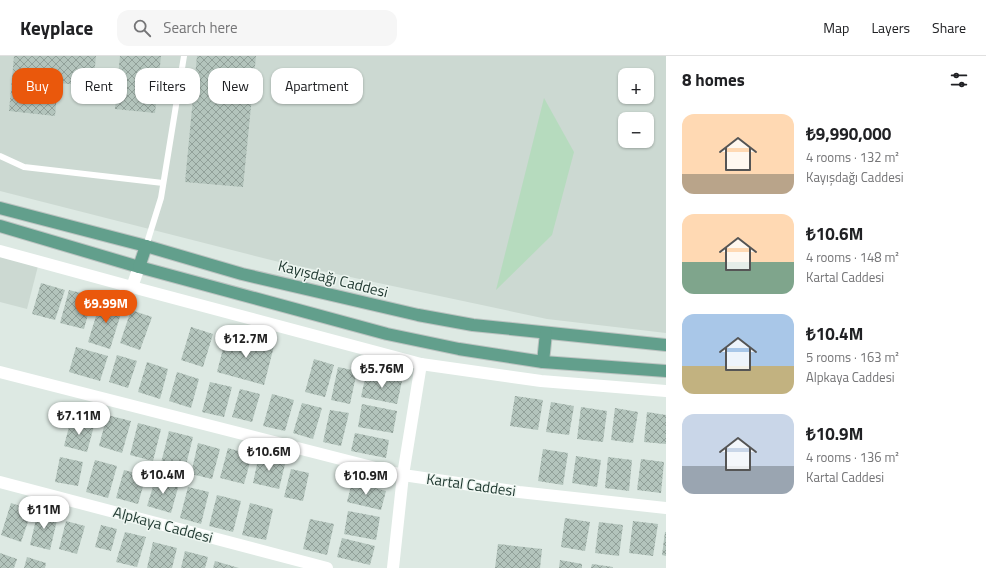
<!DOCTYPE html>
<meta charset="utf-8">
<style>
:root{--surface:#fff;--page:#f6f6f6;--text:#202124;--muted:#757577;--line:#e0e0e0;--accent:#ea580c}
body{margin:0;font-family:"Titillium Web",sans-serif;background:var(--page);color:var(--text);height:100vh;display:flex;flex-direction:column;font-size:15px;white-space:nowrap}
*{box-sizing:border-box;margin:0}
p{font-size:13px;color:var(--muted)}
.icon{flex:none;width:22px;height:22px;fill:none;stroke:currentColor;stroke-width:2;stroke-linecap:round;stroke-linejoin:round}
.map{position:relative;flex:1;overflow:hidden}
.drawer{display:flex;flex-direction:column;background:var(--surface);width:320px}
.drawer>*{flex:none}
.guide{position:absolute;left:12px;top:12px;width:380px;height:36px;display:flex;gap:8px}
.fabs{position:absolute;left:618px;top:12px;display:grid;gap:8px}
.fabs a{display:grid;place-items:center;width:36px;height:36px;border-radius:8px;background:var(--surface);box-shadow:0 1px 3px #0004;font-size:20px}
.price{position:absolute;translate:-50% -34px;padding:0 9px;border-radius:14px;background:#fff;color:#222;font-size:13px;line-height:26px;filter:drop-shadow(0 1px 2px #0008)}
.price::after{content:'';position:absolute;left:50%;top:24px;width:12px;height:9px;margin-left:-6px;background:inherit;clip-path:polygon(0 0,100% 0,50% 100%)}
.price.current{background:var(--accent);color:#fff}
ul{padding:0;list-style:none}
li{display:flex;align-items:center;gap:12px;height:100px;padding:0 16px}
li span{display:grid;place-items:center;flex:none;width:112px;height:80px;border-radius:12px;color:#555}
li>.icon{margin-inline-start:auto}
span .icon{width:48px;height:48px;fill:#fffc;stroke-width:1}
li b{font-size:17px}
h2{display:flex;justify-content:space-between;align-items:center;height:48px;padding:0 16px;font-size:17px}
.pill{padding:0 14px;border-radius:12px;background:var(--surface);box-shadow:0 1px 3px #0004;font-size:14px;line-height:36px}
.pill.current{background:var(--accent);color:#fff}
header{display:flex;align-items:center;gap:24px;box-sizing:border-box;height:56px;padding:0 20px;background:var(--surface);border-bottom:1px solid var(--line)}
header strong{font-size:19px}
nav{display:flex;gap:22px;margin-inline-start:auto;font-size:14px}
.search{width:280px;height:36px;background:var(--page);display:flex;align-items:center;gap:10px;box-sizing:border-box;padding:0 14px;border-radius:12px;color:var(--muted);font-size:15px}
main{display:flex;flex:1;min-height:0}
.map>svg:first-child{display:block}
.built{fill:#ccd9d2;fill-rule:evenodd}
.grass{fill:#b6dbbe}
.building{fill:url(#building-cross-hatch)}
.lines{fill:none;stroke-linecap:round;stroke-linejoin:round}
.primary-casing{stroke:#bcc3c1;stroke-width:14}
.lane{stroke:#fff;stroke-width:6}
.street{stroke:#fff;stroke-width:12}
.primary{stroke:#629f8c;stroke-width:12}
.labels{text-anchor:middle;stroke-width:3;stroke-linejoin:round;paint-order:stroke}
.street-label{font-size:15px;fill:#1f3830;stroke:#eef6f1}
</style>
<header>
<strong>Keyplace</strong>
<div class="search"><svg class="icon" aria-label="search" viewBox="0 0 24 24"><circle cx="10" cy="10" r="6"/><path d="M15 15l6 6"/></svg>Search here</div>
<nav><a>Map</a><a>Layers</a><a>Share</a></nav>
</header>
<main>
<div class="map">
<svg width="666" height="512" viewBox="0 0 666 512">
<defs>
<pattern id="building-cross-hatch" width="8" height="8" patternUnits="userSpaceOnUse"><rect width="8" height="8" fill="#b3c4bc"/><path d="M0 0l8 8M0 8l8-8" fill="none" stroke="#91a099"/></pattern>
</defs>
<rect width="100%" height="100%" fill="#dde9e3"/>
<g class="built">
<path d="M0 0H666V277L547 263 275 205 0 135ZM625 19H647V41H625ZM625 63H647V85H625Z"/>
<polygon points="0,200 38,210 27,253 0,246"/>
</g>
<polygon class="grass" points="544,42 574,96 552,179 496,234"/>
<g class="building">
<polygon points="14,0 96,0 93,30 58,27 55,60 9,55"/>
<polygon points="120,0 161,0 155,57 115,53"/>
<polygon points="197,0 256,0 243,131 185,126"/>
<polygon points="41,227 65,234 55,264 32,258"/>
<polygon points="69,234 93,240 84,273 60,267"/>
<polygon points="101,244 123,251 110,293 88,286"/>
<polygon points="131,254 152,261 140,294 120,287"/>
<polygon points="191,271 213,278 203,311 181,304"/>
<polygon points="227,277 274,290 264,329 217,316"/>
<polygon points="76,291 108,300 100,325 69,316"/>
<polygon points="117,299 137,305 128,332 109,326"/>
<polygon points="314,303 334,309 325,341 305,336"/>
<polygon points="147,306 168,313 160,343 138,336"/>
<polygon points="338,311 357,315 350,348 331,344"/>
<polygon points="177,316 199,323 191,352 169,345"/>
<polygon points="366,318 402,325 397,348 361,341"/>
<polygon points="210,326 232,331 224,361 202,356"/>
<polygon points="240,333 260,338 252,366 232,361"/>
<polygon points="272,338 294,344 285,375 263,370"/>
<polygon points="515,340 543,344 538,374 510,370"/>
<polygon points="551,346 574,350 569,379 546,376"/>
<polygon points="302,347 322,352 313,383 293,377"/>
<polygon points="362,348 397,355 393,377 358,371"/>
<polygon points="581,351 607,355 603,386 577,383"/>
<polygon points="615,352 638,356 633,387 611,384"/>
<polygon points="330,354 349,357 341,390 323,386"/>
<polygon points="647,356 666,359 666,388 644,386"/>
<polygon points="107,359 131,365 122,397 99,390"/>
<polygon points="71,363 94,370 87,396 64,390"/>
<polygon points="138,367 161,373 153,405 130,399"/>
<polygon points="169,375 193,381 185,413 161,407"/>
<polygon points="355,377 389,384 386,402 351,395"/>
<polygon points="198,387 220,393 212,423 191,418"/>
<polygon points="228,392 252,399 244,428 220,422"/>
<polygon points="543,393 568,397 563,429 538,425"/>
<polygon points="259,399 286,404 279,433 253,427"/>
<polygon points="576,400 601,404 597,431 572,427"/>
<polygon points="60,401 83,406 78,430 55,426"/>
<polygon points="608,401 632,404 629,435 605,432"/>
<polygon points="641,403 664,406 661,437 637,434"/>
<polygon points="95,404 117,410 108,442 86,436"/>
<polygon points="291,413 309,417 303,445 284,441"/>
<polygon points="124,414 146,420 138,448 116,442"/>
<polygon points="156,421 179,428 171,457 147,450"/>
<polygon points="352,426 386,435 381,454 347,446"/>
<polygon points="188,431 209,436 201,468 180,462"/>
<polygon points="217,439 241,445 233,476 209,470"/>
<polygon points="11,447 32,454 21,486 1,479"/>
<polygon points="250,447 273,453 266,484 242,479"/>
<polygon points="38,455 58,460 50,494 30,489"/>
<polygon points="348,455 380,461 376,484 344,478"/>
<polygon points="565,462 590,466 585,495 561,491"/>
<polygon points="310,463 334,468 327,499 303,493"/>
<polygon points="66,465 85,470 77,498 59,493"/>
<polygon points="633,465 658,468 653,500 629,497"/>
<polygon points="599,466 623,469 619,500 595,497"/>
<polygon points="101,469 117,473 111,495 95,491"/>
<polygon points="125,476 146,481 137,511 116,506"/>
<polygon points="665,476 666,476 666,500 662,499"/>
<polygon points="342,482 375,490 370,509 337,501"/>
<polygon points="153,486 177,492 172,512 147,512"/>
<polygon points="498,488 542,493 540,512 495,512"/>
<polygon points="185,495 208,501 205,512 181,512"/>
<polygon points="0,497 17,503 14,512 0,512"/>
<polygon points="27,501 46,507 45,512 24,512"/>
<polygon points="560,504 582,508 582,512 559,512"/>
<polygon points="215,505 239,512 213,512"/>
<polygon points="592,508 613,511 613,512 591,512"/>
</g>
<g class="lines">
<g class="primary-casing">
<g id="primary">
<polyline points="0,152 146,190 242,218 418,259 473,269 666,289"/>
<polyline points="0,170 139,211 387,278 459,293 543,306 666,315"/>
<polyline points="139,211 146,190"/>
<polyline points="543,306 546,277"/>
</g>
</g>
<g class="lane">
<polyline points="0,100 24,111 163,127"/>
<polyline points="146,190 161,142 184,0"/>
</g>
<g class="street">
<polyline points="0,195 132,231 421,308 541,325 666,335"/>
<polyline points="132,231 139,211"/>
<polyline points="0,316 403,419 519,436 666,452"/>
<polyline points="0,426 327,512"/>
<polyline points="393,512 403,419 421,308"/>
</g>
<use href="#primary" class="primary"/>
</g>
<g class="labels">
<g class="street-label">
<text transform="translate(333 223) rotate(14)" y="5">Kayışdağı Caddesi</text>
<text transform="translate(471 429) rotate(8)" y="5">Kartal Caddesi</text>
<text transform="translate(163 469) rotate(15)" y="5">Alpkaya Caddesi</text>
</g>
</g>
</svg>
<div class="fabs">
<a>+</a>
<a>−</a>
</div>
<b class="price current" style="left:106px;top:268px">₺9.99M</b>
<b class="price" style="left:246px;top:303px">₺12.7M</b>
<b class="price" style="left:382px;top:333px">₺5.76M</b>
<b class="price" style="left:79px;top:380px">₺7.11M</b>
<b class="price" style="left:269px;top:416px">₺10.6M</b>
<b class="price" style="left:163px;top:439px">₺10.4M</b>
<b class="price" style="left:366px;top:440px">₺10.9M</b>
<b class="price" style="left:44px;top:474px">₺11M</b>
<div class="guide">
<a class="pill current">Buy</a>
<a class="pill">Rent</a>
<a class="pill">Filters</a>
<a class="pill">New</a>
<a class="pill">Apartment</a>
</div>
</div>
<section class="drawer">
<h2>8 homes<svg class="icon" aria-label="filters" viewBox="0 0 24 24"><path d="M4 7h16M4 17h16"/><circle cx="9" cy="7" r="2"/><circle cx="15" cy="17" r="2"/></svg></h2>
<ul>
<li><span style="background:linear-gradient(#ffd9b3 75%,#b9a48a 0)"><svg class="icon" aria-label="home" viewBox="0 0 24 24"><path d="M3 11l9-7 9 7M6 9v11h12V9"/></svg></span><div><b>₺9,990,000</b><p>4 rooms · 132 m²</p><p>Kayışdağı Caddesi</p></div></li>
<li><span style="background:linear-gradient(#ffd9b3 60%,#7fa58c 0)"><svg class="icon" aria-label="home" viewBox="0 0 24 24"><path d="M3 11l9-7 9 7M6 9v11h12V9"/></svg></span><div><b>₺10.6M</b><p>4 rooms · 148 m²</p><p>Kartal Caddesi</p></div></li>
<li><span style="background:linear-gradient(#a9c7e8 65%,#c2b280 0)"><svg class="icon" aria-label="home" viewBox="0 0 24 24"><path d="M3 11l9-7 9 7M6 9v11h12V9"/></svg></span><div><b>₺10.4M</b><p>5 rooms · 163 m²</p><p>Alpkaya Caddesi</p></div></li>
<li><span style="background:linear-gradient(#c9d6e8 65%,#9aa5b1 0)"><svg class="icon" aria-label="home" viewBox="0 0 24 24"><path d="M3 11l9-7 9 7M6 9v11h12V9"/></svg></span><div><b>₺10.9M</b><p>4 rooms · 136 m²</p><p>Kartal Caddesi</p></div></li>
</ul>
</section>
</main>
